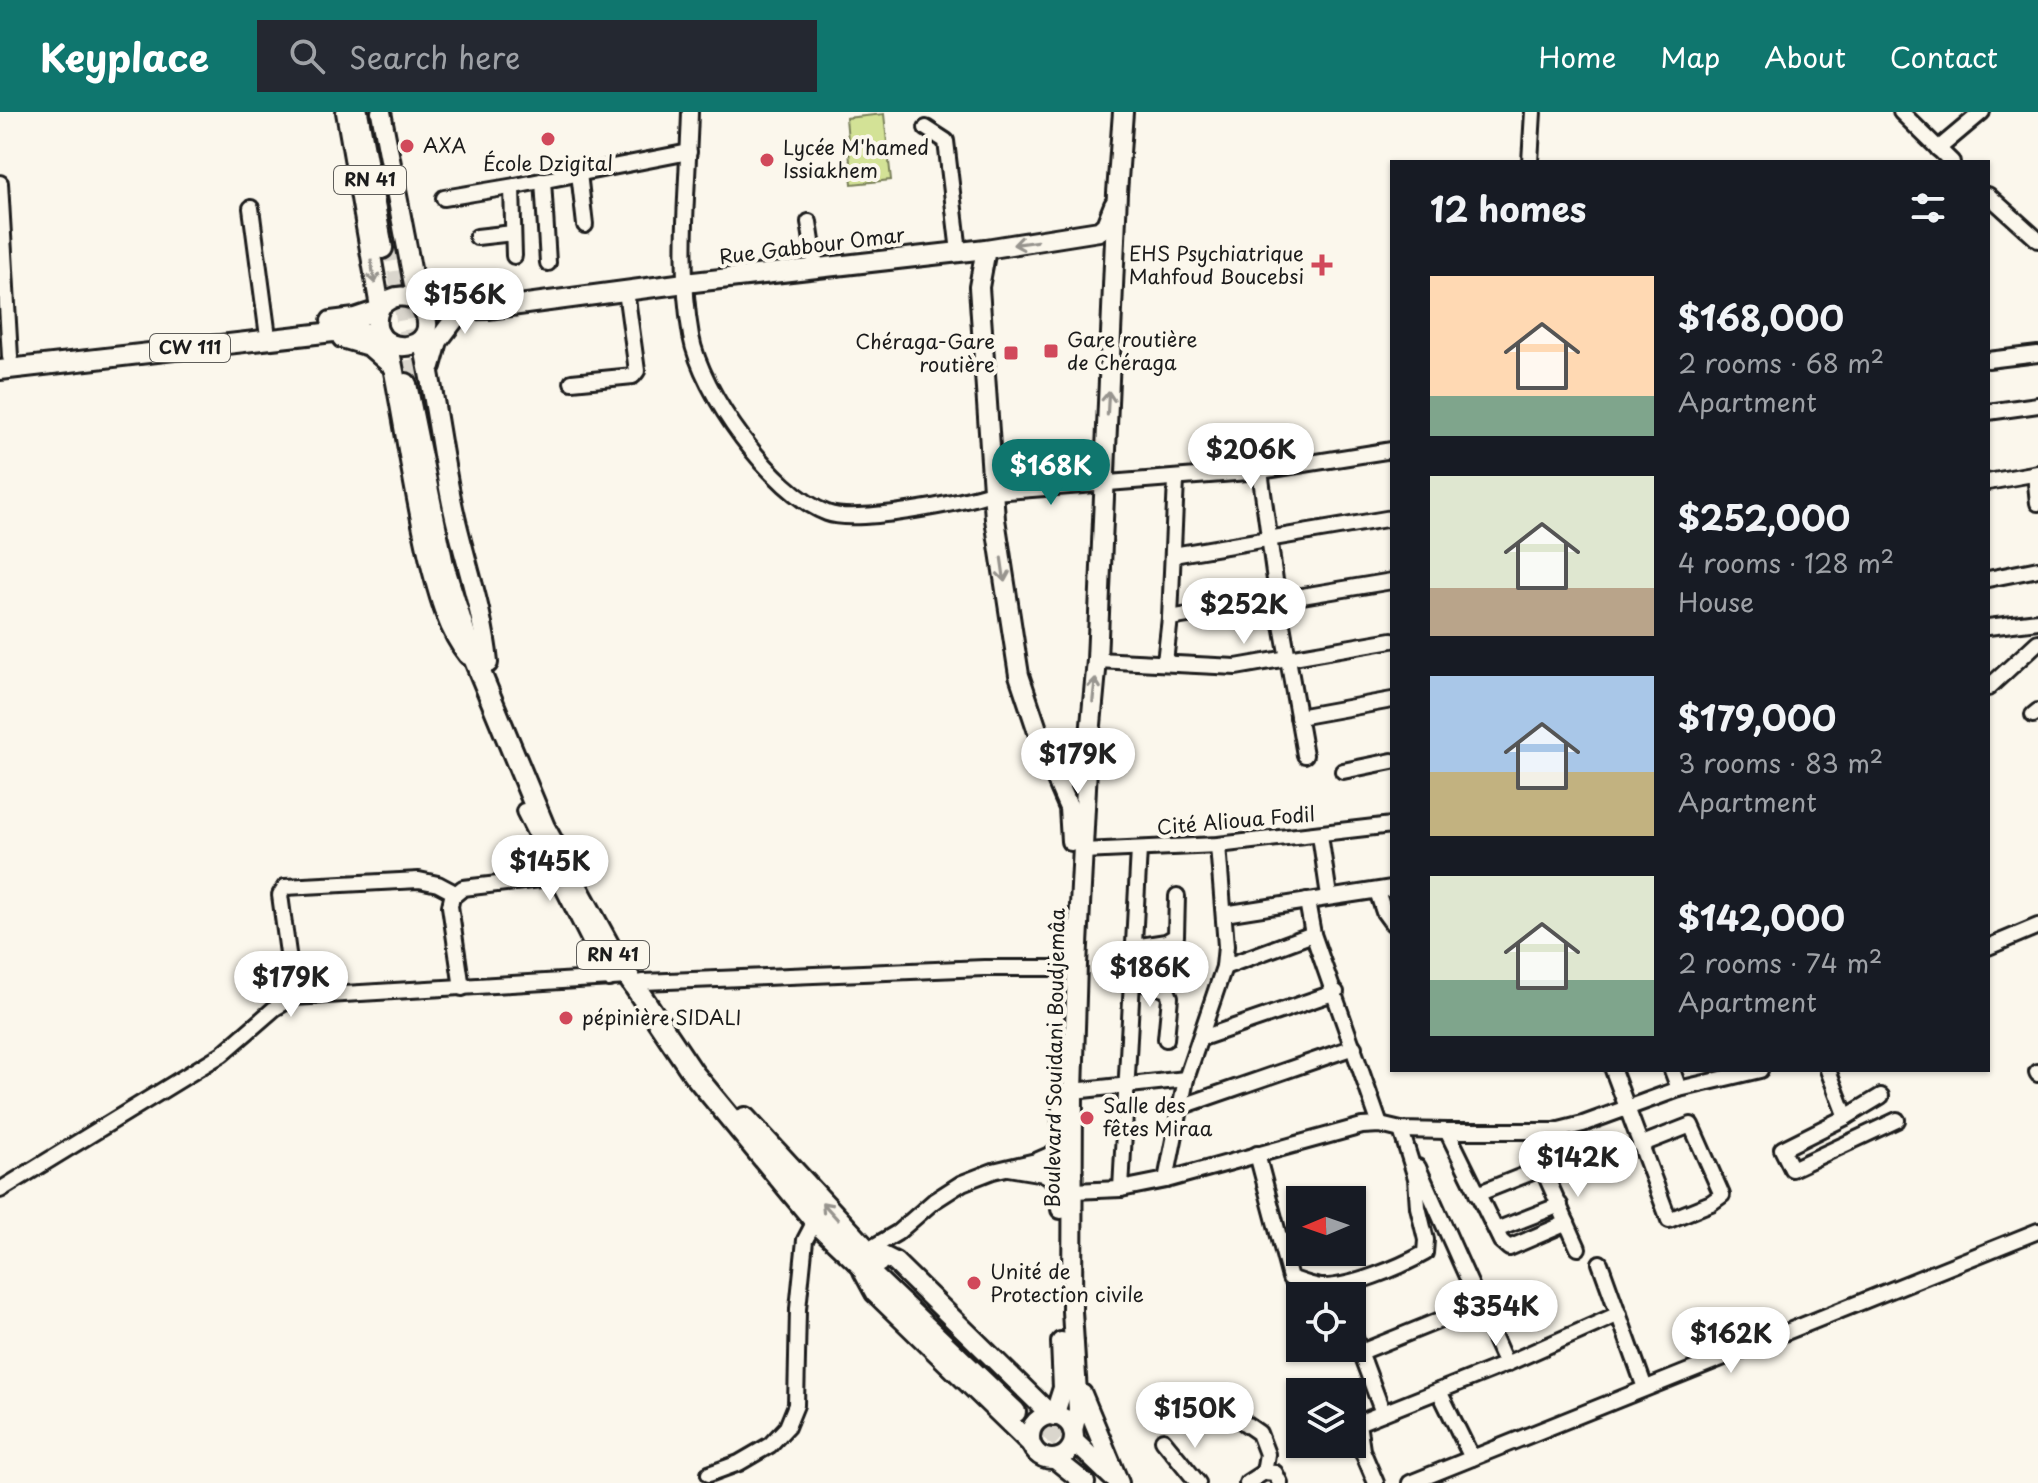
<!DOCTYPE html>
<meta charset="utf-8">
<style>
:root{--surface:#171b24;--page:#242831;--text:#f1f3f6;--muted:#9ea1a6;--accent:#0f766e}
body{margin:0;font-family:"Playpen Sans",sans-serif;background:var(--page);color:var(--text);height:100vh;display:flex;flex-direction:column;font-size:30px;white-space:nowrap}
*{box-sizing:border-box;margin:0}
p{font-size:26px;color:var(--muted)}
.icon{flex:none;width:44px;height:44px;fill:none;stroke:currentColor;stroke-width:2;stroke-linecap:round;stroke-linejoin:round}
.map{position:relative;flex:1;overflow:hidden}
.panel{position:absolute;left:1390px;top:48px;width:600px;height:912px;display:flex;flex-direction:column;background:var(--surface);border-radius:0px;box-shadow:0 2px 6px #0004}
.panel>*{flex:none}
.needle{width:52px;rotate:268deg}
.buttons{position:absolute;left:1286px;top:1074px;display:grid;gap:16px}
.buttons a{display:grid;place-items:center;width:80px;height:80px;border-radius:0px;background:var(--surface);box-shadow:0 2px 6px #0004;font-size:40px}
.price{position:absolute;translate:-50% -68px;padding:0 18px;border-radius:28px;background:#fff;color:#222;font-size:26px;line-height:52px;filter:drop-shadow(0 2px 4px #0008)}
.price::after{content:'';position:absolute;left:50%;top:48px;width:24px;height:18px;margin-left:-12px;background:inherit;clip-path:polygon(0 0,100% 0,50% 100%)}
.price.selected{background:var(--accent);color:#fff}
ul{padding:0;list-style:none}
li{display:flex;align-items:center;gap:24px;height:200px;padding:0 40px}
li span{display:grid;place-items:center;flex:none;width:224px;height:160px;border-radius:0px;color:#555}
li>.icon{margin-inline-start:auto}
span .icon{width:96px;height:96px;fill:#fffc;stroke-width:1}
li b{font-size:34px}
h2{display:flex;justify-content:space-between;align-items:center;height:96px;padding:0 40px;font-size:34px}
header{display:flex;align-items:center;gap:48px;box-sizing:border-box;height:112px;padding:0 40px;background:var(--accent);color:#fff}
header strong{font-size:38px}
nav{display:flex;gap:44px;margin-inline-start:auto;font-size:28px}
.search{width:560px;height:72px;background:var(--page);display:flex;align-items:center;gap:20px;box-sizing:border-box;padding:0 28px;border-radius:0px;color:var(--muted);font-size:30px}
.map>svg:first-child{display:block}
.green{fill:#d3e296;stroke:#787f59;stroke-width:2}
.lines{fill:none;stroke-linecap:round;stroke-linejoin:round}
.highway-tunnel{stroke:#dad6cd;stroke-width:20;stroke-dasharray:20 10;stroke-linecap:butt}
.minor-casing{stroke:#1c1c1c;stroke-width:20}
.major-casing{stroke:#1c1c1c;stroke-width:24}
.highway-casing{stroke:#1c1c1c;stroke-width:26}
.minor{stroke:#fbf7ec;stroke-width:14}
.major{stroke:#fbf7ec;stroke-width:18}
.highway{stroke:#fbf7ec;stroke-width:20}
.oneway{stroke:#97948e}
.poi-dot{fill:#d1495b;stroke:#fbf7ec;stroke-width:3}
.labels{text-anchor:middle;stroke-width:8;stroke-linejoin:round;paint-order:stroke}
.shield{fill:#fbf7ec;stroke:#5f5e5a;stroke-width:2}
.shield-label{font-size:18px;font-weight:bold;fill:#1c1c1c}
.poi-label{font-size:20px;fill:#1c1c1c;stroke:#fbf7ec;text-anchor:start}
.street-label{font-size:20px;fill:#1c1c1c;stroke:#fbf7ec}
</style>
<header>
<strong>Keyplace</strong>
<div class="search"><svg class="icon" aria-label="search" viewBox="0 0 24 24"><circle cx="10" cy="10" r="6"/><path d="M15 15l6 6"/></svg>Search here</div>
<nav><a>Home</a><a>Map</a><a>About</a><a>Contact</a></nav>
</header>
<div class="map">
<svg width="2038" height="1371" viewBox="0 0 2038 1371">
<rect width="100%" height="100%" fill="#fbf7ec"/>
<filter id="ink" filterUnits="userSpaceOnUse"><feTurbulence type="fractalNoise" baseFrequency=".0125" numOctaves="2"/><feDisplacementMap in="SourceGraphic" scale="16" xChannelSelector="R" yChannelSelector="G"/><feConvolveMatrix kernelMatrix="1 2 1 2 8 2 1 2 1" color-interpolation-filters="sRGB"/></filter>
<g filter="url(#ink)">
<polygon class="green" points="884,2 891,68 852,72 846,6"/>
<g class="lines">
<g class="highway-tunnel">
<polyline points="392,129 417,269"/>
<polyline points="1023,1294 1085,1350"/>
</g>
<g class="minor-casing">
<g id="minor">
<path d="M690 0C688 74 678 151 691 224 701 280 773 381 827 401 856 412 963 391 994 380L1260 359 1392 338"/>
<polyline points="1901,0 1952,50"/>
<polyline points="926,16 946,29 959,140"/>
<polyline points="1938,37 1982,0"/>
<polyline points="1530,50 1533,0"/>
<polyline points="579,61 585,113"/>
<polyline points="543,68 548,151"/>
<polyline points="0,71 10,245"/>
<polyline points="1988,83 2038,128"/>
<polyline points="444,86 515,74"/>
<polyline points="251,96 267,217"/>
<polyline points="809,110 816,155"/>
<polyline points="477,125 513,121"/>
<polyline points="514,144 512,76 515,74 689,40"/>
<polyline points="1988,248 2038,242"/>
<polyline points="572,270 633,264 637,259 626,179"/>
<polyline points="1988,300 2038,293"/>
<polyline points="1260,359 1278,490 1305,643"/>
<polyline points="2035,362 2038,391"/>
<polyline points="1988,370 2038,361"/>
<polyline points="1173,443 1392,406"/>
<polyline points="1988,467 2038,457"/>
<polyline points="1170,506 1392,469"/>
<polyline points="1988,515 2038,509"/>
<polyline points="1097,548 1236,555 1392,528"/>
<polyline points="1165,550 1170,506 1176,368"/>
<polyline points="1988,576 2038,530"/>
<polyline points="2033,603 2038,599"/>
<polyline points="1298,605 1392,588"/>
<polyline points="1343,659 1392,649"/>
<polyline points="524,699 609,867"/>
<polyline points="1320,723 1329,784"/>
<polyline points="1082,739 1218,733 1392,713"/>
<polyline points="1377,779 1384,800 1392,811"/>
<polyline points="1307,789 1313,822 1380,1013"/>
<polyline points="1224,802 1392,776"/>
<polyline points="1134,835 1166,830 1176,824 1177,784"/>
<polyline points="1988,835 2038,814"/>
<polyline points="1224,855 1313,822"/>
<polyline points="1133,868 1167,878 1170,885 1166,927"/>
<polyline points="643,870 984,856 1066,856"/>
<polyline points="462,876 450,794 452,785 463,776 558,765"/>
<polyline points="294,885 280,783 285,775 419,768 438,772 455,781"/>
<polyline points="1202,926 1336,880"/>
<polyline points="1613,958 1669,1108 1711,1091 1722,1083 1691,1013 1640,1033"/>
<polyline points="1672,958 1679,977"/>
<polyline points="1828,958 1846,1005"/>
<polyline points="2037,960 2038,962"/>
<polyline points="1073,979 1186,967"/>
<polyline points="1881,984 1846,1005 1782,1037 1792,1057 1897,1008"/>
<polyline points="1180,995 1354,935"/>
<polyline points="1447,1019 1501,1129 1509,1136 1567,1111"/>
<path d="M1257 1042 1290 1166C1299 1169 1311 1174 1321 1175 1350 1176 1400 1155 1425 1141L1426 1128 1418 1095 1416 1066 1401 1018"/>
<polyline points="1418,1055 1506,1252"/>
<polyline points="1542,1055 1578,1136"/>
<polyline points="1008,1056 1044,1062 1073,1079 1121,1077 1166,1068 1362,1014 1380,1013 1401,1018 1447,1019 1555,1019 1583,1012 1679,977 1760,958"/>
<polyline points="1166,1068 1186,967 1224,855 1226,834 1218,733"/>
<polyline points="1121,1077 1139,737"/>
<polyline points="0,1078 222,942 275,896 294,885 628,865"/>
<polyline points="1477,1082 1565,1047"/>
<polyline points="1496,1118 1560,1093"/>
<polyline points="866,1139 897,1121 934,1089 962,1071 993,1059 1036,1049 1052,1042 1071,1041"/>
<polyline points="1600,1151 1645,1276"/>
<polyline points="1352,1218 1383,1301"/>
<polyline points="1361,1240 1480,1192"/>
<polyline points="1439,1279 1472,1346"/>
<polyline points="1204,1283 1259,1321 1267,1342 1264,1360"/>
<polyline points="1163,1328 1198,1371"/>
<polyline points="709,1362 739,1351 770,1333 787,1315 796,1293 798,1197 805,1128 815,1109"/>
<polyline points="1247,1371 1264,1360 1275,1361 1280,1371"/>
<polyline points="1376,1371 1362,1338 1358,1311 1506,1252 1619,1202"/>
<polyline points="1410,1371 2038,1119"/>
</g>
</g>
<g class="major-casing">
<g id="major">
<path d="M346 0 380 195C358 250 455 246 419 190 404 181 392 183 380 195"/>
<polyline points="381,0 417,188"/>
<polyline points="986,137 979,175 995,407 1019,563 1044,638 1069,696 1071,729"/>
<polyline points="419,190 446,198 488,197 685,171 986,137 1099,119 1106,113 1114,93"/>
<polyline points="331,209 355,206 379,198"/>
<polyline points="342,226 369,234 392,254"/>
<path d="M422 227C435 282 441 340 453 396 464 447 483 498 488 551"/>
<path d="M388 230C404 304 413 380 431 453 439 484 448 518 468 543"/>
<polyline points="431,254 438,229 457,204"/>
<polyline points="0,258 342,219 380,222"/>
<path d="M1044 638C1059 629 1073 629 1088 639"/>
<polyline points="1061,1097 1062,995"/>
<polyline points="870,1142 881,1143 895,1150 1051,1303"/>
<polyline points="863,1159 875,1181 1031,1332"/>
<polyline points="1082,1282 1119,1371"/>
<circle cx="1052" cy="1325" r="22"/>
<polyline points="1054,1304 1063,1276 1061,1230"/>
<polyline points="1073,1318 1078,1298 1072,1199 1073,979 1077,853 1087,656 1097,548 1117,81 1123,0"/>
<polyline points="1074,1329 1113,1366"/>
<polyline points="1055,1347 1085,1371"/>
</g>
</g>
<g class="highway-casing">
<g id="highway">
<polyline points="357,0 382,136"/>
<polyline points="406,272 443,453 467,529 544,715 615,845 693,961 815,1109 1015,1300"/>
<polyline points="745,1006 878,1150"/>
</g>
</g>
<use href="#minor" class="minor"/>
<use href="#major" class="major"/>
<use href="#highway" class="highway"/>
</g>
<defs><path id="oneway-shaft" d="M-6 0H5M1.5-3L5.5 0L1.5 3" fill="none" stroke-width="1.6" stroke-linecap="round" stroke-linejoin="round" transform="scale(2)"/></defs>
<g class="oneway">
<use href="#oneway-shaft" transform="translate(1025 131) rotate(172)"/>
<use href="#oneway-shaft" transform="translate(373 160) rotate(80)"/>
<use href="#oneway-shaft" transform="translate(1108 291) rotate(-87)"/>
<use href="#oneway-shaft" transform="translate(1003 458) rotate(82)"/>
<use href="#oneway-shaft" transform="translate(1094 578) rotate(-84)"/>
<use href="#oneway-shaft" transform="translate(830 1099) rotate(-132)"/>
</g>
</g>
<g class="poi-dot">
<circle cx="548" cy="27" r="8"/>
<circle cx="407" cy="34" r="8"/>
<circle cx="767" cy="48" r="8"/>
<path d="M1318 141h8v8h8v8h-8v8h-8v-8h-8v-8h8z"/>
<rect x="1043" y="231" width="16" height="16" rx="4"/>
<rect x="1003" y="233" width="16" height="16" rx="4"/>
<circle cx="566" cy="906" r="8"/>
<circle cx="1087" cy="1006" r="8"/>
<circle cx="974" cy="1171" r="8"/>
</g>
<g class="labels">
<g class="shield">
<rect x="334" y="54" width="72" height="28" rx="6"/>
<rect x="150" y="222" width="80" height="28" rx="6"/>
<rect x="577" y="829" width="72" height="28" rx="6"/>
</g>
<g class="shield-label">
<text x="370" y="74">RN 41</text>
<text x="190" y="242">CW 111</text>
<text x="613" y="849">RN 41</text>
</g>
<g class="poi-label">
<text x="423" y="41">AXA</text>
<text x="783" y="43">Lycée M'hamed<tspan x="783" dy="23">Issiakhem</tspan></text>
<text x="548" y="59" text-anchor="middle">École Dzigital</text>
<text x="1304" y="149" text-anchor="end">EHS Psychiatrique<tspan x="1304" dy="23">Mahfoud Boucebsi</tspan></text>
<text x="1067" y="235">Gare routière<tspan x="1067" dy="23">de Chéraga</tspan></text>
<text x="995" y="237" text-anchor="end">Chéraga-Gare<tspan x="995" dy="23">routière</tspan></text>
<text x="582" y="913">pépinière SIDALI</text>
<text x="1103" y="1001">Salle des<tspan x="1103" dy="23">fêtes Miraa</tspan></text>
<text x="990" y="1167">Unité de<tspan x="990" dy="23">Protection civile</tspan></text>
</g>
<g class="street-label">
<text transform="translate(812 134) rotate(-7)" y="7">Rue Gabbour Omar</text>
<text transform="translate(1236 709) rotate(-5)" y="7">Cité Alioua Fodil</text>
<text transform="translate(1055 946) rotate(-89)" y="7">Boulevard Souidani Boudjemâa</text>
</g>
</g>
</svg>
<div class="buttons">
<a><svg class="needle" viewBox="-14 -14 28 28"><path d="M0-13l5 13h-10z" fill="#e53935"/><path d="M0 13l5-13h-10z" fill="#9ea1a6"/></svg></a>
<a><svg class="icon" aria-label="locate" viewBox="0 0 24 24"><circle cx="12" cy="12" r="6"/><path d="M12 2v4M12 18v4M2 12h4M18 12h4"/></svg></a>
<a><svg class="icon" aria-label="layers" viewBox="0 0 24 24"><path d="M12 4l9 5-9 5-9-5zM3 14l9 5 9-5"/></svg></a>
</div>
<b class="price" style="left:465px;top:224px">$156K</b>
<b class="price" style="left:1251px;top:379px">$206K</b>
<b class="price selected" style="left:1051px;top:395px">$168K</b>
<b class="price" style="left:1244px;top:534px">$252K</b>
<b class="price" style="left:1078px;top:684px">$179K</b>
<b class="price" style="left:550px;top:791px">$145K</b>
<b class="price" style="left:1150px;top:897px">$186K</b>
<b class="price" style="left:291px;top:907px">$179K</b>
<b class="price" style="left:1578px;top:1087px">$142K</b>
<b class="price" style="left:1496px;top:1236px">$354K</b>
<b class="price" style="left:1731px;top:1263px">$162K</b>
<b class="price" style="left:1195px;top:1338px">$150K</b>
<section class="panel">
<h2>12 homes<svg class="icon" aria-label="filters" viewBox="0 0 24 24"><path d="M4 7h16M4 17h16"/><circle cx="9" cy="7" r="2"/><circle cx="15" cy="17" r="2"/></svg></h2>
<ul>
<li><span style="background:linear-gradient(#ffd9b3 75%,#7fa58c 0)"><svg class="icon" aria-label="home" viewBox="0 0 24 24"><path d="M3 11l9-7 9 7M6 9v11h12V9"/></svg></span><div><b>$168,000</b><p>2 rooms · 68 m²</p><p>Apartment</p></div></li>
<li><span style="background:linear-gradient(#dfe7d0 70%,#b9a48a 0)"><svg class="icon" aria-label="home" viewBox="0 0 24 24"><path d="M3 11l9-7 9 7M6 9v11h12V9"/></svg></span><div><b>$252,000</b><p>4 rooms · 128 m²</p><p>House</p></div></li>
<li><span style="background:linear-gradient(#a9c7e8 60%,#c2b280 0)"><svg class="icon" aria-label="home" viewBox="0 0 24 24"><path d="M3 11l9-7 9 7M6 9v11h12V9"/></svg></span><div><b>$179,000</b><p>3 rooms · 83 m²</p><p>Apartment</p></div></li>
<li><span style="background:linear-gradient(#dfe7d0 65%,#7fa58c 0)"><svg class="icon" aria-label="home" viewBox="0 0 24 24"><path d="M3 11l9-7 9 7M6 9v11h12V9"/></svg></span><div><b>$142,000</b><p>2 rooms · 74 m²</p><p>Apartment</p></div></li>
</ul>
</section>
</div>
